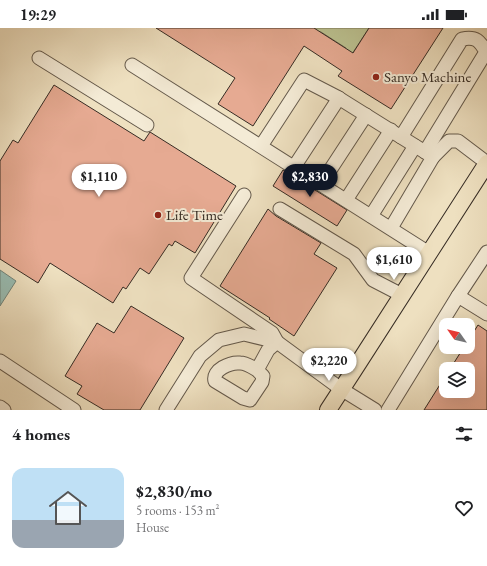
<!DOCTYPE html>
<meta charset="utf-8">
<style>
:root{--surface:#fff;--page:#f6f6f6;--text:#202124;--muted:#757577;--accent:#111827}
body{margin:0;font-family:"EB Garamond",serif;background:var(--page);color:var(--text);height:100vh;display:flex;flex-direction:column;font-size:15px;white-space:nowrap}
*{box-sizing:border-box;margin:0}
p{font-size:13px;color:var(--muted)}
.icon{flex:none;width:22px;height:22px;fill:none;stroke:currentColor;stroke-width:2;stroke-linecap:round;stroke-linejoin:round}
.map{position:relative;height:382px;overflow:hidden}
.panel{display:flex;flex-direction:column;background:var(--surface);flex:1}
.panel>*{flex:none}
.needle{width:26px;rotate:304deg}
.buttons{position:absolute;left:439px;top:290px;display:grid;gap:8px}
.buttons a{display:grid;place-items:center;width:36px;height:36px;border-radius:8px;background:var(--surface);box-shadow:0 4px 16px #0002;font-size:20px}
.price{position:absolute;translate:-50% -34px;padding:0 9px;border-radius:14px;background:#fff;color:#222;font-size:13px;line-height:26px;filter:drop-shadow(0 1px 2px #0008)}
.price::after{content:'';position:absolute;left:50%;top:24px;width:12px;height:9px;margin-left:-6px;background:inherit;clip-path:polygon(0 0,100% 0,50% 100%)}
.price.current{background:var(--accent);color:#fff}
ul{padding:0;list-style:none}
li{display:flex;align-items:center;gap:12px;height:100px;padding:0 12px}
li span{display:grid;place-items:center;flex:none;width:112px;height:80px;border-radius:12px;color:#555}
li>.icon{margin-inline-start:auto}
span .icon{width:48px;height:48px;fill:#fffc;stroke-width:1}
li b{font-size:17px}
h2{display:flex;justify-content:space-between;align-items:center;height:48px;padding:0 12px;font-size:17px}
.status{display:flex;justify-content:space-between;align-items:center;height:28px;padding:0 20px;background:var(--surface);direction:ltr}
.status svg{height:11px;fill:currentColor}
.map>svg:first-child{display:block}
.green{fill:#bbc190;stroke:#78765a}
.water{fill:#99bdb3;stroke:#71837a}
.building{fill:#e6aa92;stroke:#362c24}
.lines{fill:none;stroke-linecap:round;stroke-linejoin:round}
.minor-casing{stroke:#64594b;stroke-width:15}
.major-casing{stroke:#362c24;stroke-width:18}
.minor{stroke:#f4ebd6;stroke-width:13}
.major{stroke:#eee0c0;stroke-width:16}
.poi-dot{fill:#8f2418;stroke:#f4ebd6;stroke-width:1.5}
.labels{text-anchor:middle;stroke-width:4;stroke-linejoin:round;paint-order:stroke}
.poi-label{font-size:15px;fill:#362c24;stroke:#f4ebd6;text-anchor:start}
</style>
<div class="status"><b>19:29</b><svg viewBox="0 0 49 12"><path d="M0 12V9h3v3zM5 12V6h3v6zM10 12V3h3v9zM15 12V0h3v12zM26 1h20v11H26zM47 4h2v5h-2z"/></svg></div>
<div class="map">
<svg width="487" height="382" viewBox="0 0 487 382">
<rect width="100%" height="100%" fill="#eee0c0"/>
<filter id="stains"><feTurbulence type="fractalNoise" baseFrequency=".005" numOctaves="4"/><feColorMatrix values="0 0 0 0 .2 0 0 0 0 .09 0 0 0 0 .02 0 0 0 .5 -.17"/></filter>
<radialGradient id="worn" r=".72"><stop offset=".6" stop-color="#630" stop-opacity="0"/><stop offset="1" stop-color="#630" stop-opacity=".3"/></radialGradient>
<polygon class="green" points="315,0 369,0 350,29 343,25 346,20 321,4 312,5"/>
<polygon class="water" points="0,242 16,253 0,278"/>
<g class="building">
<polygon points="156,0 314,0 353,25 369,0 443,0 391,81 338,48 342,43 304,18 253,98 218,76 235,50"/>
<polygon points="54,57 144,113 150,104 236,158 195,225 175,213 172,218 169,216 149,246 140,240 126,261 123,259 113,275 50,235 38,255 0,231 0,133 13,112 18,115"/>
<polygon points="283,142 347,182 337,198 273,158"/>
<polygon points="268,181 276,188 321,215 314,226 337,240 294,308 269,291 270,290 220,258"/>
<polygon points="131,278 184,310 140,382 104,382 77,366 82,358 65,348 97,295 114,305"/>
<polygon points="478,297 487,303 487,382 424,382 446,347 446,363 468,363 468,341 450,341 464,319 468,319 468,313"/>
</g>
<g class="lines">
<g class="minor-casing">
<g id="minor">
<polyline points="39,30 147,97"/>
<polyline points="132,37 429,225"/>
<path d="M401 109 462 11C476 8 480 13 486 24L425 124"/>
<polyline points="261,118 304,52 337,69 433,129"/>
<polyline points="294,139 339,70"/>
<polyline points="321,156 366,87"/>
<path d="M244 167 191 250 272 305 277 314 268 322 257 342 263 348 262 354 250 372 243 370 215 353C212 342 230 334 240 335 246 335 252 339 257 342"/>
<polyline points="346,172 391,102"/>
<polyline points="280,181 354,226 373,252 402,267"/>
<polyline points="371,188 415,118"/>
<polyline points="391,200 433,129 449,113 458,113 487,135"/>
<polyline points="458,268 487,224"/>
<polyline points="0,333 74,382"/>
<polyline points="0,379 4,382"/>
<polyline points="166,382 200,328 219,312 244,306 277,314 341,361 375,382"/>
<polyline points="388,382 458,268 487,286"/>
</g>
</g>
<g class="major-casing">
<polyline id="major" points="328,382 354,342 487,135"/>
</g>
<use href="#minor" class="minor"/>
<use href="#major" class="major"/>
</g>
<g class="poi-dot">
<circle cx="376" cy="49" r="4"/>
<circle cx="158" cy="187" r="4"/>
</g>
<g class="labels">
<g class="poi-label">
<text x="384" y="54">Sanyo Machine</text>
<text x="166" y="192">Life Time</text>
</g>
</g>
<rect width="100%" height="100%" filter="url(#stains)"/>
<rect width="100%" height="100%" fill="url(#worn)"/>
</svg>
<div class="buttons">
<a><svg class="needle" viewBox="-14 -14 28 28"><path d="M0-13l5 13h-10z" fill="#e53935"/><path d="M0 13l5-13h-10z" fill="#757577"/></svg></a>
<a><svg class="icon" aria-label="layers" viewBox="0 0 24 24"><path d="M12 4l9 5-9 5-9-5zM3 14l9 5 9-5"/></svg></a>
</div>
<b class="price" style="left:99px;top:170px">$1,110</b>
<b class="price current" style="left:310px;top:170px">$2,830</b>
<b class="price" style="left:394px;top:253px">$1,610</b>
<b class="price" style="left:329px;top:354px">$2,220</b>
</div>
<section class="panel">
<h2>4 homes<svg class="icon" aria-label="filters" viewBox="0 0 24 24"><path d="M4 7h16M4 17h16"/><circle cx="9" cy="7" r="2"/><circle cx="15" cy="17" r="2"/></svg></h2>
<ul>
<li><span style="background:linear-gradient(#bfe0f5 65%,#9aa5b1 0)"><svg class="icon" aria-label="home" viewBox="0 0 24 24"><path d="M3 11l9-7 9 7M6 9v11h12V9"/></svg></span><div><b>$2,830/mo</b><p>5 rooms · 153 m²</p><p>House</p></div><svg class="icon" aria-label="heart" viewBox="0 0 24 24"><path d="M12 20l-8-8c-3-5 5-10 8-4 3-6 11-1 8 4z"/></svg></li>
</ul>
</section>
